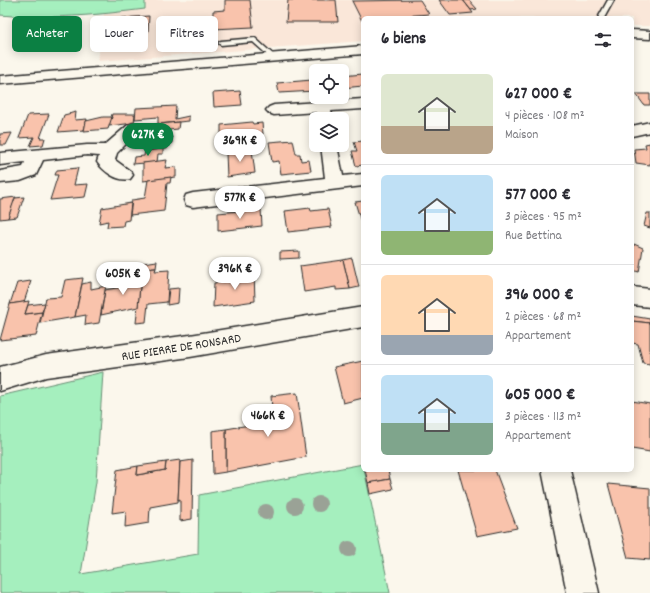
<!DOCTYPE html>
<html lang="fr">
<meta charset="utf-8">
<style>
:root{--surface:#fff;--page:#f7f7f7;--text:#2b2b33;--muted:#7c7c81;--line:#e1e1e2;--accent:#0b8043}
body{margin:0;font-family:Dekko,sans-serif;background:var(--page);color:var(--text);height:100vh;display:flex;flex-direction:column;font-size:15px;white-space:nowrap}
*{box-sizing:border-box;margin:0}
p{font-size:13px;color:var(--muted)}
.icon{flex:none;width:22px;height:22px;fill:none;stroke:currentColor;stroke-width:2;stroke-linecap:round;stroke-linejoin:round}
.map{position:relative;flex:1;overflow:hidden}
.panel{position:absolute;left:361px;top:16px;width:273px;height:456px;display:flex;flex-direction:column;background:var(--surface);border-radius:6px;box-shadow:0 2px 10px #0003}
.panel>*{flex:none}
.guide{position:absolute;left:12px;top:16px;width:289px;height:36px;display:flex;gap:8px}
.fabs{position:absolute;left:309px;top:64px;display:grid;gap:8px}
.fabs a{display:grid;place-items:center;width:40px;height:40px;border-radius:6px;background:var(--surface);box-shadow:0 2px 10px #0003;font-size:20px}
.price{position:absolute;translate:-50% -34px;padding:0 9px;border-radius:14px;background:#fff;color:#222;font-size:13px;line-height:26px;filter:drop-shadow(0 1px 2px #0008)}
.price::after{content:'';position:absolute;left:50%;top:24px;width:12px;height:9px;margin-left:-6px;background:inherit;clip-path:polygon(0 0,100% 0,50% 100%)}
.price.selected{background:var(--accent);color:#fff}
ul{padding:0;list-style:none}
li{display:flex;align-items:center;gap:12px;height:100px;padding:0 20px}
li+li{border-top:1px solid var(--line)}
li span{display:grid;place-items:center;flex:none;width:112px;height:80px;border-radius:6px;color:#555}
li>.icon{margin-inline-start:auto}
span .icon{width:48px;height:48px;fill:#fffc;stroke-width:1}
li b{font-size:17px}
h2{display:flex;justify-content:space-between;align-items:center;height:48px;padding:0 20px;font-size:17px}
.pill{padding:0 14px;border-radius:6px;background:var(--surface);box-shadow:0 2px 10px #0003;font-size:14px;line-height:36px}
.pill.selected{background:var(--accent);color:#fff}
.map>svg:first-child{display:block}
.built{fill:#fae7d9}
.green{fill:#a5efbe;stroke:#688d74}
.building{fill:#f9c3ac;stroke:#2b2b2b}
.lines{fill:none;stroke-linecap:round;stroke-linejoin:round}
.lane-casing{stroke:#2b2b2b;stroke-width:3}
.street-casing{stroke:#2b2b2b;stroke-width:3}
.secondary-casing{stroke:#2b2b2b;stroke-width:3}
.lane{fill:#fbf7ec;fill-rule:evenodd}
.street{fill:#fbf7ec;fill-rule:evenodd}
.secondary{fill:#fbf7ec;fill-rule:evenodd}
.tree{fill:#9aa296}
.labels{text-anchor:middle;stroke-width:3;stroke-linejoin:round;paint-order:stroke}
.street-label{font-size:13px;fill:#2b2b2b;stroke:#fbf7ec}
</style>
<div class="map">
<svg width="650" height="593" viewBox="0 0 650 593">
<rect width="100%" height="100%" fill="#fbf7ec"/>
<filter id="ink" filterUnits="userSpaceOnUse"><feTurbulence type="fractalNoise" baseFrequency=".025" numOctaves="2"/><feDisplacementMap in="SourceGraphic" scale="8" xChannelSelector="R" yChannelSelector="G"/><feConvolveMatrix kernelMatrix="1 2 1 2 8 2 1 2 1" color-interpolation-filters="sRGB"/></filter>
<g filter="url(#ink)">
<polygon class="built" points="145,0 650,0 650,26 632,26 632,18 363,18 363,41 98,61 104,14 145,9"/>
<g class="green">
<path d="M0 0H145V9C97 15 48 20 0 15Z"/>
<polygon points="103,372 96,482 81,574 198,554 199,495 363,464 390,593 0,593 0,396"/>
</g>
<g class="building">
<polygon points="225,0 250,0 253,27 213,29 213,11 225,10"/>
<polygon points="288,0 336,0 338,22 286,22"/>
<polygon points="420,0 429,14 404,16 406,18 363,18 363,23 352,1"/>
<polygon points="439,0 463,0 473,13 450,15"/>
<polygon points="463,0 469,0 477,9 471,10"/>
<polygon points="149,16 148,32 120,35 121,18"/>
<polygon points="173,26 174,29 184,27 189,42 167,45 162,28"/>
<polygon points="363,74 363,86 342,88 342,76"/>
<polygon points="312,80 315,91 279,93 277,83"/>
<polygon points="240,91 242,105 214,107 213,93"/>
<polygon points="636,94 650,94 650,105 644,105"/>
<polygon points="176,106 175,119 189,116 189,121 158,124 158,117 135,119 136,108"/>
<polygon points="76,112 75,120 87,119 84,130 58,132 64,115"/>
<polygon points="49,114 40,138 45,138 43,145 30,146 34,137 19,138 28,115"/>
<polygon points="112,114 135,114 134,123 109,126"/>
<polygon points="103,117 112,117 108,129 84,131 86,121"/>
<polygon points="179,122 178,129 169,130 169,137 147,139 150,125"/>
<polygon points="252,122 253,124 262,123 263,134 221,140 221,125"/>
<polygon points="12,133 6,145 0,145 0,134"/>
<polygon points="172,137 172,143 168,144 167,149 148,150 148,145 140,146 141,140"/>
<polygon points="293,140 296,154 300,154 301,161 309,160 311,171 281,174 279,161 272,162 269,142"/>
<polygon points="363,141 363,165 356,166 352,151 357,151 354,142"/>
<polygon points="650,143 650,165 636,163 634,149 646,148 645,144"/>
<polygon points="163,149 163,154 158,154 157,162 133,164 134,157 144,156 145,151"/>
<polygon points="252,150 255,173 227,177 226,153"/>
<polygon points="167,160 165,168 176,167 176,177 143,181 143,163"/>
<polygon points="78,168 74,185 88,184 85,197 50,200 58,175 55,175 57,170"/>
<polygon points="171,177 170,183 167,183 164,211 130,215 132,200 145,198 148,180"/>
<polygon points="16,197 8,218 0,219 0,199"/>
<polygon points="24,197 17,217 8,218 15,198"/>
<polygon points="363,201 363,224 362,225 355,202"/>
<polygon points="131,203 129,220 124,221 123,226 107,227 108,221 99,223 102,208"/>
<polygon points="310,208 311,211 328,209 332,227 288,232 285,211"/>
<polygon points="261,209 262,226 218,231 218,213"/>
<polygon points="647,213 650,213 650,228 644,226"/>
<polygon points="634,244 643,248 639,272 632,270 632,246 634,246"/>
<polygon points="299,251 299,258 280,259 280,252"/>
<polygon points="352,258 359,287 350,289 343,260"/>
<polygon points="343,260 350,289 336,290 336,287 304,292 300,266"/>
<polygon points="157,261 156,268 142,269 143,263"/>
<polygon points="156,268 155,271 169,270 167,302 148,304 146,322 136,323 142,269"/>
<polygon points="254,272 255,301 213,307 214,283 238,280 238,273"/>
<polygon points="141,275 138,307 101,315 105,290 122,287 124,277"/>
<polygon points="83,278 75,317 40,323 46,298 61,297 65,280"/>
<polygon points="31,281 24,302 10,304 17,283"/>
<polygon points="91,282 91,289 106,286 105,290 99,323 85,325 86,315 75,317 82,284"/>
<polygon points="179,288 178,303 167,305 169,289"/>
<polygon points="29,301 25,314 42,312 36,336 0,340 10,304"/>
<polygon points="45,303 42,312 25,314 28,305"/>
<polygon points="632,316 650,319 650,323 632,321"/>
<polygon points="632,321 650,323 650,364 643,363 638,344 632,343"/>
<polygon points="363,361 363,398 343,403 334,367"/>
<polygon points="297,393 306,457 226,472 226,429 273,421 271,396"/>
<polygon points="632,401 650,404 650,452 632,449"/>
<polygon points="226,429 226,472 213,474 212,431"/>
<polygon points="180,460 178,502 150,507 149,523 125,527 126,511 112,513 117,470 138,466 137,475 165,470 166,462"/>
<polygon points="193,460 192,519 180,521 180,499 178,500 180,462"/>
<polygon points="166,462 165,470 137,475 138,466"/>
<polygon points="365,470 388,470 390,479 368,483"/>
<polygon points="458,470 495,470 517,528 477,536"/>
<polygon points="390,479 393,489 370,494 368,483"/>
<polygon points="608,484 650,488 650,560 628,558"/>
</g>
<g class="lines">
<g class="lane-casing">
<g id="lane">
<polygon points="608,0 614,0 604,18 598,18"/>
<polygon points="255,38 276,57 276,59 272,59 253,42 221,45 218,43 221,41"/>
</g>
</g>
<g class="street-casing">
<g id="street">
<polygon points="363,99 363,109 331,111 333,119 317,119 316,112 274,115 269,113 266,110 269,107 274,105"/>
<polygon points="650,122 650,132 632,136 632,126"/>
<path d="M134 123 140 125 142 128 117 153 115 160 130 171 133 175 130 179C118 182 104 172 97 162L99 156 87 155 43 160 36 175 20 181 0 183V171L23 167 25 162 0 165V153L87 145H105L128 125Z"/>
<polygon points="321,145 337,145 343,176 363,174 363,186 193,207 186,205 184,200 186,195 193,193 325,178"/>
<polygon points="632,287 650,289 650,307 632,305"/>
<polygon points="363,307 363,327 190,357 46,377 0,391 0,367 46,355 190,335"/>
<polygon points="542,470 570,470 599,593 567,593"/>
</g>
</g>
<g class="secondary-casing">
<g id="secondary">
<polygon points="632,30 650,31 650,39 632,38"/>
<polygon points="363,46 363,54 0,84 0,76"/>
</g>
</g>
<use href="#lane" class="lane"/>
<use href="#street" class="street"/>
<use href="#secondary" class="secondary"/>
</g>
<g class="tree">
<circle cx="319" cy="504" r="8"/>
<circle cx="295" cy="506" r="8"/>
<circle cx="266" cy="512" r="8"/>
<circle cx="349" cy="549" r="8"/>
</g>
</g>
<g class="labels">
<g class="street-label">
<text transform="translate(181 346) rotate(-9)" y="5">RUE PIERRE DE RONSARD</text>
</g>
</g>
</svg>
<div class="fabs">
<a><svg class="icon" aria-label="locate" viewBox="0 0 24 24"><circle cx="12" cy="12" r="6"/><path d="M12 2v4M12 18v4M2 12h4M18 12h4"/></svg></a>
<a><svg class="icon" aria-label="layers" viewBox="0 0 24 24"><path d="M12 4l9 5-9 5-9-5zM3 14l9 5 9-5"/></svg></a>
</div>
<b class="price selected" style="left:148px;top:157px">627K €</b>
<b class="price" style="left:240px;top:163px">369K €</b>
<b class="price" style="left:240px;top:220px">577K €</b>
<b class="price" style="left:235px;top:291px">396K €</b>
<b class="price" style="left:123px;top:296px">605K €</b>
<b class="price" style="left:268px;top:438px">466K €</b>
<div class="guide">
<a class="pill selected">Acheter</a>
<a class="pill">Louer</a>
<a class="pill">Filtres</a>
</div>
<section class="panel">
<h2>6 biens<svg class="icon" aria-label="filters" viewBox="0 0 24 24"><path d="M4 7h16M4 17h16"/><circle cx="9" cy="7" r="2"/><circle cx="15" cy="17" r="2"/></svg></h2>
<ul>
<li><span style="background:linear-gradient(#dfe7d0 65%,#b9a48a 0)"><svg class="icon" aria-label="home" viewBox="0 0 24 24"><path d="M3 11l9-7 9 7M6 9v11h12V9"/></svg></span><div><b>627 000 €</b><p>4 pièces · 108 m²</p><p>Maison</p></div></li>
<li><span style="background:linear-gradient(#bfe0f5 70%,#8fb573 0)"><svg class="icon" aria-label="home" viewBox="0 0 24 24"><path d="M3 11l9-7 9 7M6 9v11h12V9"/></svg></span><div><b>577 000 €</b><p>3 pièces · 95 m²</p><p>Rue Bettina</p></div></li>
<li><span style="background:linear-gradient(#ffd9b3 75%,#9aa5b1 0)"><svg class="icon" aria-label="home" viewBox="0 0 24 24"><path d="M3 11l9-7 9 7M6 9v11h12V9"/></svg></span><div><b>396 000 €</b><p>2 pièces · 68 m²</p><p>Appartement</p></div></li>
<li><span style="background:linear-gradient(#bfe0f5 60%,#7fa58c 0)"><svg class="icon" aria-label="home" viewBox="0 0 24 24"><path d="M3 11l9-7 9 7M6 9v11h12V9"/></svg></span><div><b>605 000 €</b><p>3 pièces · 113 m²</p><p>Appartement</p></div></li>
</ul>
</section>
</div>
